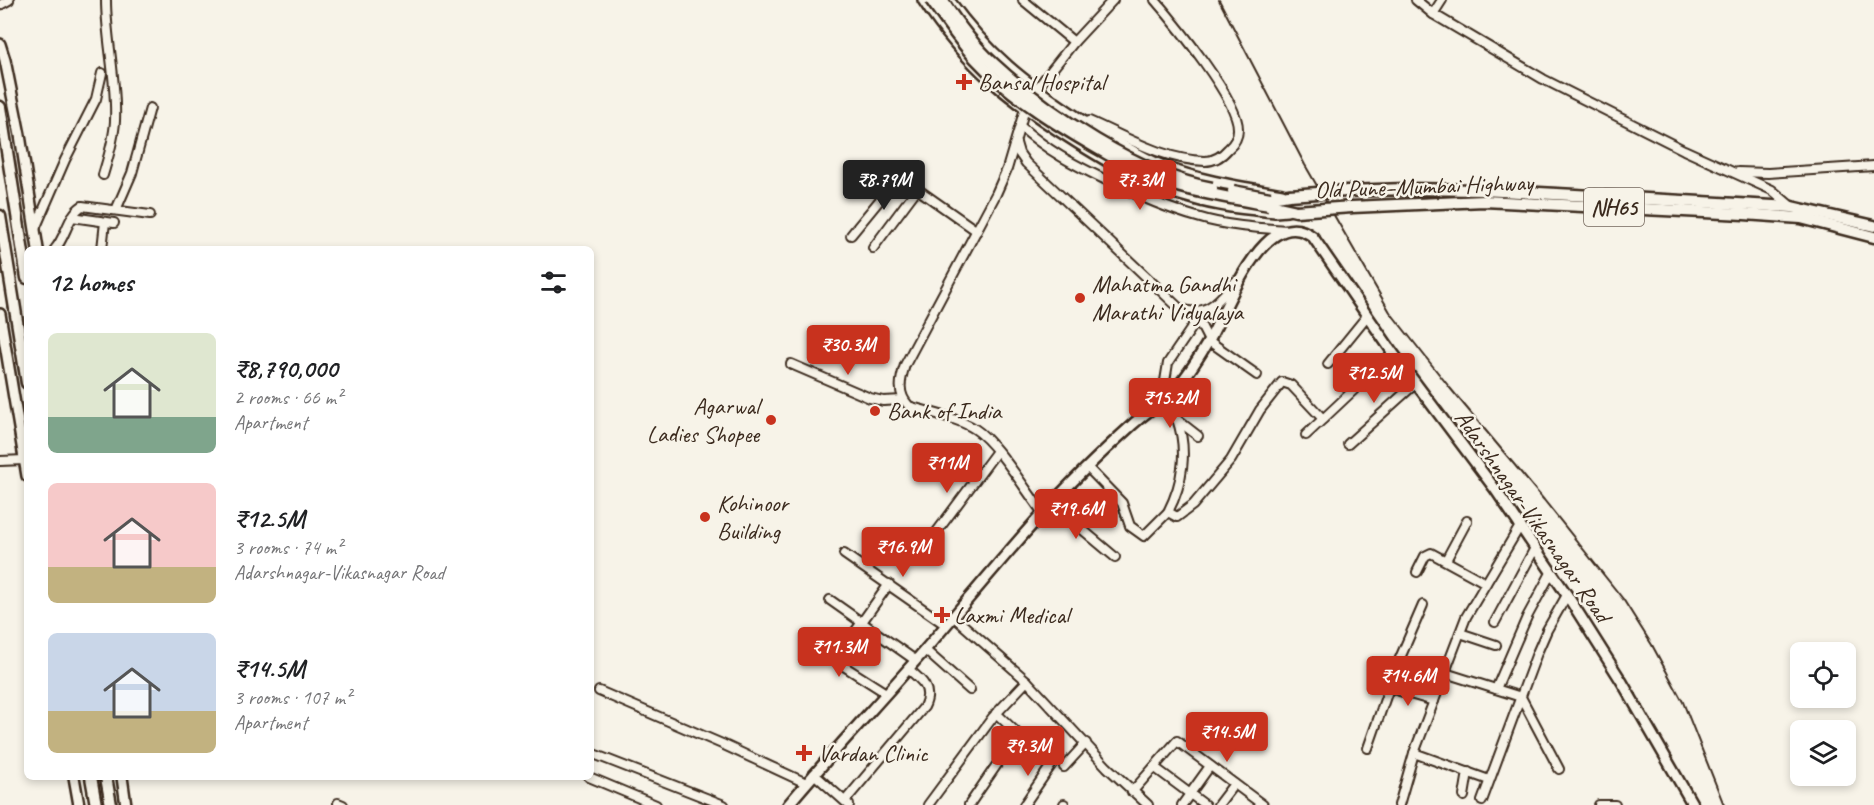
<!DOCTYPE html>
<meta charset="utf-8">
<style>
:root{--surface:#fff;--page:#f6f6f6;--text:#202124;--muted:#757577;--accent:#c8321e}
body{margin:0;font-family:Caveat,sans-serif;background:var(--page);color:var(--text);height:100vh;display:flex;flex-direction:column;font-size:22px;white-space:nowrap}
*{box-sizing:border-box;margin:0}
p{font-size:20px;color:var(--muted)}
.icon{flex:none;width:33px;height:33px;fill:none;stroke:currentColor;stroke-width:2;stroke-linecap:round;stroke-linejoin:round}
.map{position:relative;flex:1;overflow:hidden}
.drawer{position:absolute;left:24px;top:246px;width:570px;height:534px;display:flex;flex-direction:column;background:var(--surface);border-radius:9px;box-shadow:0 3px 9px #0003}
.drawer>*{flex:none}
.controls{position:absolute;left:1790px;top:642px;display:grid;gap:12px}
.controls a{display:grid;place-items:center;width:66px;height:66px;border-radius:9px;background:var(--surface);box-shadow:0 3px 9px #0003;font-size:30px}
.price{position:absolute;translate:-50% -51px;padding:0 14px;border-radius:6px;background:var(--accent);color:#fff;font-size:20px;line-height:39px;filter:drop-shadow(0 2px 3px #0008)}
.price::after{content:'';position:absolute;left:50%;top:36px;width:18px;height:14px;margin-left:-9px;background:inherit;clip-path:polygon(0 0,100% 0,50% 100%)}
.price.on{background:#222;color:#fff}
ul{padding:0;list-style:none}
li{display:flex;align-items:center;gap:18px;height:150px;padding:0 24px}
li span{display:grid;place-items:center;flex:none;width:168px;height:120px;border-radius:9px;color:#555}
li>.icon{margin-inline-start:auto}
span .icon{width:72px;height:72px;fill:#fffc;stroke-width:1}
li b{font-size:26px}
h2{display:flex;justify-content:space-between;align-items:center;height:72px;padding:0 24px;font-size:26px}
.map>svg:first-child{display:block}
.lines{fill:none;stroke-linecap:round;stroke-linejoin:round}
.minor-casing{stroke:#3b2a1e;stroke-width:12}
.major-casing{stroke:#3b2a1e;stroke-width:14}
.highway-casing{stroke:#3b2a1e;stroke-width:15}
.minor{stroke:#f7f3e8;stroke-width:8}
.major{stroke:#f7f3e8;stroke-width:9}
.highway{stroke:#f7f3e8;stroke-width:10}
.rail{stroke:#3b2a1e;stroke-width:2}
.highway-bridge-casing{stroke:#3b2a1e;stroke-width:15;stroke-linecap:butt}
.highway-bridge{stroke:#f7f3e8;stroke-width:10}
.poi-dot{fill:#c8321e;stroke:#f7f3e8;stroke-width:2}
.labels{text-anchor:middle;stroke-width:5;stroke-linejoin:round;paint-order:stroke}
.shield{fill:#f7f3e8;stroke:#73665b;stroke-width:1.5}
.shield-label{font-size:22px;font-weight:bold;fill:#3b2a1e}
.poi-label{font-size:24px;fill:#3b2a1e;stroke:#f7f3e8;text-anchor:start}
.street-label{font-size:24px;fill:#3b2a1e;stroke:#f7f3e8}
</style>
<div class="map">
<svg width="1874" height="805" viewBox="0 0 1874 805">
<rect width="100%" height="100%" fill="#f7f3e8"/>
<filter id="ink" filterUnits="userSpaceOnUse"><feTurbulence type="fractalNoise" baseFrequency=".0167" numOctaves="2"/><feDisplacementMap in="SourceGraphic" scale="12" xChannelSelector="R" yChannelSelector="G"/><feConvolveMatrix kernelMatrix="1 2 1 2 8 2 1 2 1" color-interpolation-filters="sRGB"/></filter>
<g filter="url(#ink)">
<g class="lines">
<g class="minor-casing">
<g id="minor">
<polyline points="1023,0 1074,42"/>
<polyline points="1416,0 1433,14 1543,79 1684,150 1772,190 1792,207"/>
<polyline points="0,5 9,0"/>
<polyline points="1433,14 1442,0"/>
<polyline points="1034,92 1074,42 1113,0"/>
<path d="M1026 105 1007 169 996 194 905 365C900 380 897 394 909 406 930 413 956 417 975 429 997 443 1026 491 1043 513"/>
<path d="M1089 121C1126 137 1163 160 1205 161 1214 161 1222 156 1228 149 1234 144 1238 137 1238 129 1239 101 1175 23 1155 0"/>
<path d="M1020 126C1048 151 1071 163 1104 179 1134 194 1165 208 1197 217 1226 226 1257 228 1287 230"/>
<path d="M1016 143 1019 153 1026 163 1178 307C1205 321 1220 299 1236 281"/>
<polyline points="1738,172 1768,173 1874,166"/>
<path d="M103 175C108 158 114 140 115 121 117 80 106 40 106 0"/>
<polyline points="116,210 132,173 150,108"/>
<polyline points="72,217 114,223"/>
<polyline points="35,229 65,160 96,99 102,73"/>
<polyline points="851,235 897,179 903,179 977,231"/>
<polyline points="873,248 917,189"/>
<path d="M55 249C66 237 68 215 82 206L150 215"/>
<polyline points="102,249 105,222"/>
<polyline points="1194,312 1209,341 1257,375"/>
<polyline points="791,364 870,398 883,401 903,400"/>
<polyline points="1328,364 1367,316"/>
<polyline points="1162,399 1168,363 1193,326 1194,312"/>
<polyline points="1157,404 1198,436"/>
<polyline points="1306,435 1393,353"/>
<polyline points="1348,444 1416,383"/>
<polyline points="0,461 25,460"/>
<polyline points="1088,468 1122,503 1130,526 1144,536 1168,512 1177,517 1193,505 1231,460 1260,410 1282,382 1291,385 1323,419"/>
<polyline points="1052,504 1115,557"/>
<path d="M1168 512C1183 483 1188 450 1177 419"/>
<polyline points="921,553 997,451"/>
<polyline points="844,554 946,625"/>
<polyline points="1446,560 1467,521"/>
<polyline points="1417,572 1425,556 1431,553 1486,583"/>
<polyline points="830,600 915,660"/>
<polyline points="953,616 1027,681 1107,767 1148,805"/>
<polyline points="1495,622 1535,548"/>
<polyline points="1460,633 1496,645"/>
<polyline points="806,642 886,693"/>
<polyline points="925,650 970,690"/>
<polyline points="835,660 889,584"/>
<polyline points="1445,673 1521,697 1559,769"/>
<polyline points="1389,688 1434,701"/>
<polyline points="1496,689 1527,617 1551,573"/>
<polyline points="599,691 722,744 806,783"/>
<polyline points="1368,748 1397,665 1423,605"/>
<polyline points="591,753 724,805"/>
<polyline points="1414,753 1489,780"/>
<polyline points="1064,767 1086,743"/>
<polyline points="1154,767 1205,805"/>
<polyline points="814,774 849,805"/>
<polyline points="589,777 656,805"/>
<polyline points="1132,792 1177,741 1263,805"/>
<polyline points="1464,796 1468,772"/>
<path d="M845 801 924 707C933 689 922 680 908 669"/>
<polyline points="1482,801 1537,653 1547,630 1567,595"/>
<polyline points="338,803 343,805"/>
<polyline points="928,805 993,717 1027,681"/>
<polyline points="969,805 1018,734 996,713"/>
<polyline points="1024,805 1052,764"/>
<polyline points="1064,805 1064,804"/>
<polyline points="1182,805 1210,766"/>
<polyline points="1218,805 1234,784"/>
<polyline points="1399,805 1414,753 1466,617 1520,526"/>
<polyline points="1599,805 1615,805"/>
</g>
</g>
<g class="major-casing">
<g id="major">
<path d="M923 0C967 68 1012 102 1079 144 1116 167 1151 188 1194 199 1220 207 1248 209 1275 212L1287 211"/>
<path d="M949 0C989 55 1024 82 1080 119 1106 136 1133 153 1163 166 1200 181 1242 187 1282 194"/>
<polyline points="0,44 5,60 20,135 38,249"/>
<polyline points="0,314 27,476"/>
<polyline points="74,777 79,805"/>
<polyline points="122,777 126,805"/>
<path d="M788 805C830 755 874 708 917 659 959 611 999 561 1042 514 1070 483 1101 453 1132 425 1146 412 1164 401 1177 387 1189 374 1199 357 1208 342 1225 314 1265 199 1313 237L1393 353 1495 489 1567 595 1622 682 1693 805"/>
</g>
</g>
<g class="highway-casing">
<g id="highway">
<polyline points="0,107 27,278"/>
<polyline points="1347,191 1405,189 1483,190 1792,207 1874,226"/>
<polyline points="1270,198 1289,195"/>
<polyline points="1269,205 1296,211"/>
<polyline points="1352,207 1484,201 1744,214 1801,218 1874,237"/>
<polyline points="0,216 27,383"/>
<polyline points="91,777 96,805"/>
<polyline points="106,777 111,805"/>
</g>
</g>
<use href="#minor" class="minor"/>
<use href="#major" class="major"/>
<use href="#highway" class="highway"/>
<polyline class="rail" points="1219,0 1305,165 1390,312 1450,388 1544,500 1623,599 1652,645 1683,702 1724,805"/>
<g class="highway-bridge-casing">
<g id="highway-bridge">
<path d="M931 0C945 20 959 40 975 58 1012 98 1066 131 1113 157 1126 164 1139 172 1153 178 1191 192 1230 198 1269 205"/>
<path d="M942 0C957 23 974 46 994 64 1048 114 1140 175 1212 188"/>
<polyline points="1233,191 1270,198"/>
<polyline points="1289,195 1347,191"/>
<polyline points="1296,211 1352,207"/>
</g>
</g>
<use href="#highway-bridge" class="highway-bridge"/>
</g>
</g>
<g class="poi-dot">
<path d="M961 73h6v6h6v6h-6v6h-6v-6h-6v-6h6z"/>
<circle cx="1080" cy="298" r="6"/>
<circle cx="875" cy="411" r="6"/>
<circle cx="771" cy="420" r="6"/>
<circle cx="705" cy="517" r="6"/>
<path d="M939 606h6v6h6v6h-6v6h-6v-6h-6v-6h6z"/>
<path d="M801 744h6v6h6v6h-6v6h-6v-6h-6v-6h6z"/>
</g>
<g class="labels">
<rect class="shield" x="1584" y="188" width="60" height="38" rx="4.5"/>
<g class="shield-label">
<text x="1614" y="215">NH65</text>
</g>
<g class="poi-label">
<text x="978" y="90">Bansal Hospital</text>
<text x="1092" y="292">Mahatma Gandhi<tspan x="1092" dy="28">Marathi Vidyalaya</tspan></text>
<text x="759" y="414" text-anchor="end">Agarwal<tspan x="759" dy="28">Ladies Shopee</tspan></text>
<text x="887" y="419">Bank of India</text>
<text x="717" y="511">Kohinoor<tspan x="717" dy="28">Building</tspan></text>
<text x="954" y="623">Laxmi Medical</text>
<text x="818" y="761">Vardan Clinic</text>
</g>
<g class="street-label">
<text transform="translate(1424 186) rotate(-2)" y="8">Old Pune–Mumbai Highway</text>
<text transform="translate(1533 516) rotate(55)" y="8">Adarshnagar-Vikasnagar Road</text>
</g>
</g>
</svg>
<div class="controls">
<a><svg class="icon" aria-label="locate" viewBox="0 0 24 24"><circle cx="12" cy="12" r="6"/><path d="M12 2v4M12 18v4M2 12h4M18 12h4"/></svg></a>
<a><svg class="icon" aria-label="layers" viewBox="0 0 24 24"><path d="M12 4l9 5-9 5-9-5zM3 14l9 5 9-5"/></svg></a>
</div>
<b class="price on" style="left:884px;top:211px">₹8.79M</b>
<b class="price" style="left:1140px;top:211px">₹7.3M</b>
<b class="price" style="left:848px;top:376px">₹30.3M</b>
<b class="price" style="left:1374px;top:404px">₹12.5M</b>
<b class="price" style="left:1170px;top:429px">₹15.2M</b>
<b class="price" style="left:947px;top:494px">₹11M</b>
<b class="price" style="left:1076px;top:540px">₹19.6M</b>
<b class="price" style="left:903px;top:578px">₹16.9M</b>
<b class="price" style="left:839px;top:678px">₹11.3M</b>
<b class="price" style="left:1408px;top:707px">₹14.6M</b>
<b class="price" style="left:1227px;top:763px">₹14.5M</b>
<b class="price" style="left:1028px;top:777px">₹9.3M</b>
<section class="drawer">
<h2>12 homes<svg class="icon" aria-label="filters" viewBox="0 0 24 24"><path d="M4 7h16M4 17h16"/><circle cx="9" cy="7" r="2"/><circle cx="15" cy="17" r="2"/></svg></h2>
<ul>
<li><span style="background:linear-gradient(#dfe7d0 70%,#7fa58c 0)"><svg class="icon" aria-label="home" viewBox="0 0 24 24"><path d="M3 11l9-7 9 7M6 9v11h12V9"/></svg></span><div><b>₹8,790,000</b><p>2 rooms · 66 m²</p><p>Apartment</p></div></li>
<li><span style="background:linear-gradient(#f6c9c9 70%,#c2b280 0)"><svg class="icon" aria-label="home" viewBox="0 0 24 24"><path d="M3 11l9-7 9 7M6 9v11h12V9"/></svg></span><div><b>₹12.5M</b><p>3 rooms · 74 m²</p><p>Adarshnagar-Vikasnagar Road</p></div></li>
<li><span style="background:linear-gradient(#c9d6e8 65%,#c2b280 0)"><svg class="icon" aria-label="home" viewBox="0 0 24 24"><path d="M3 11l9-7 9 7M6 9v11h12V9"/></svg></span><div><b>₹14.5M</b><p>3 rooms · 107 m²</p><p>Apartment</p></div></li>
</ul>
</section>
</div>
